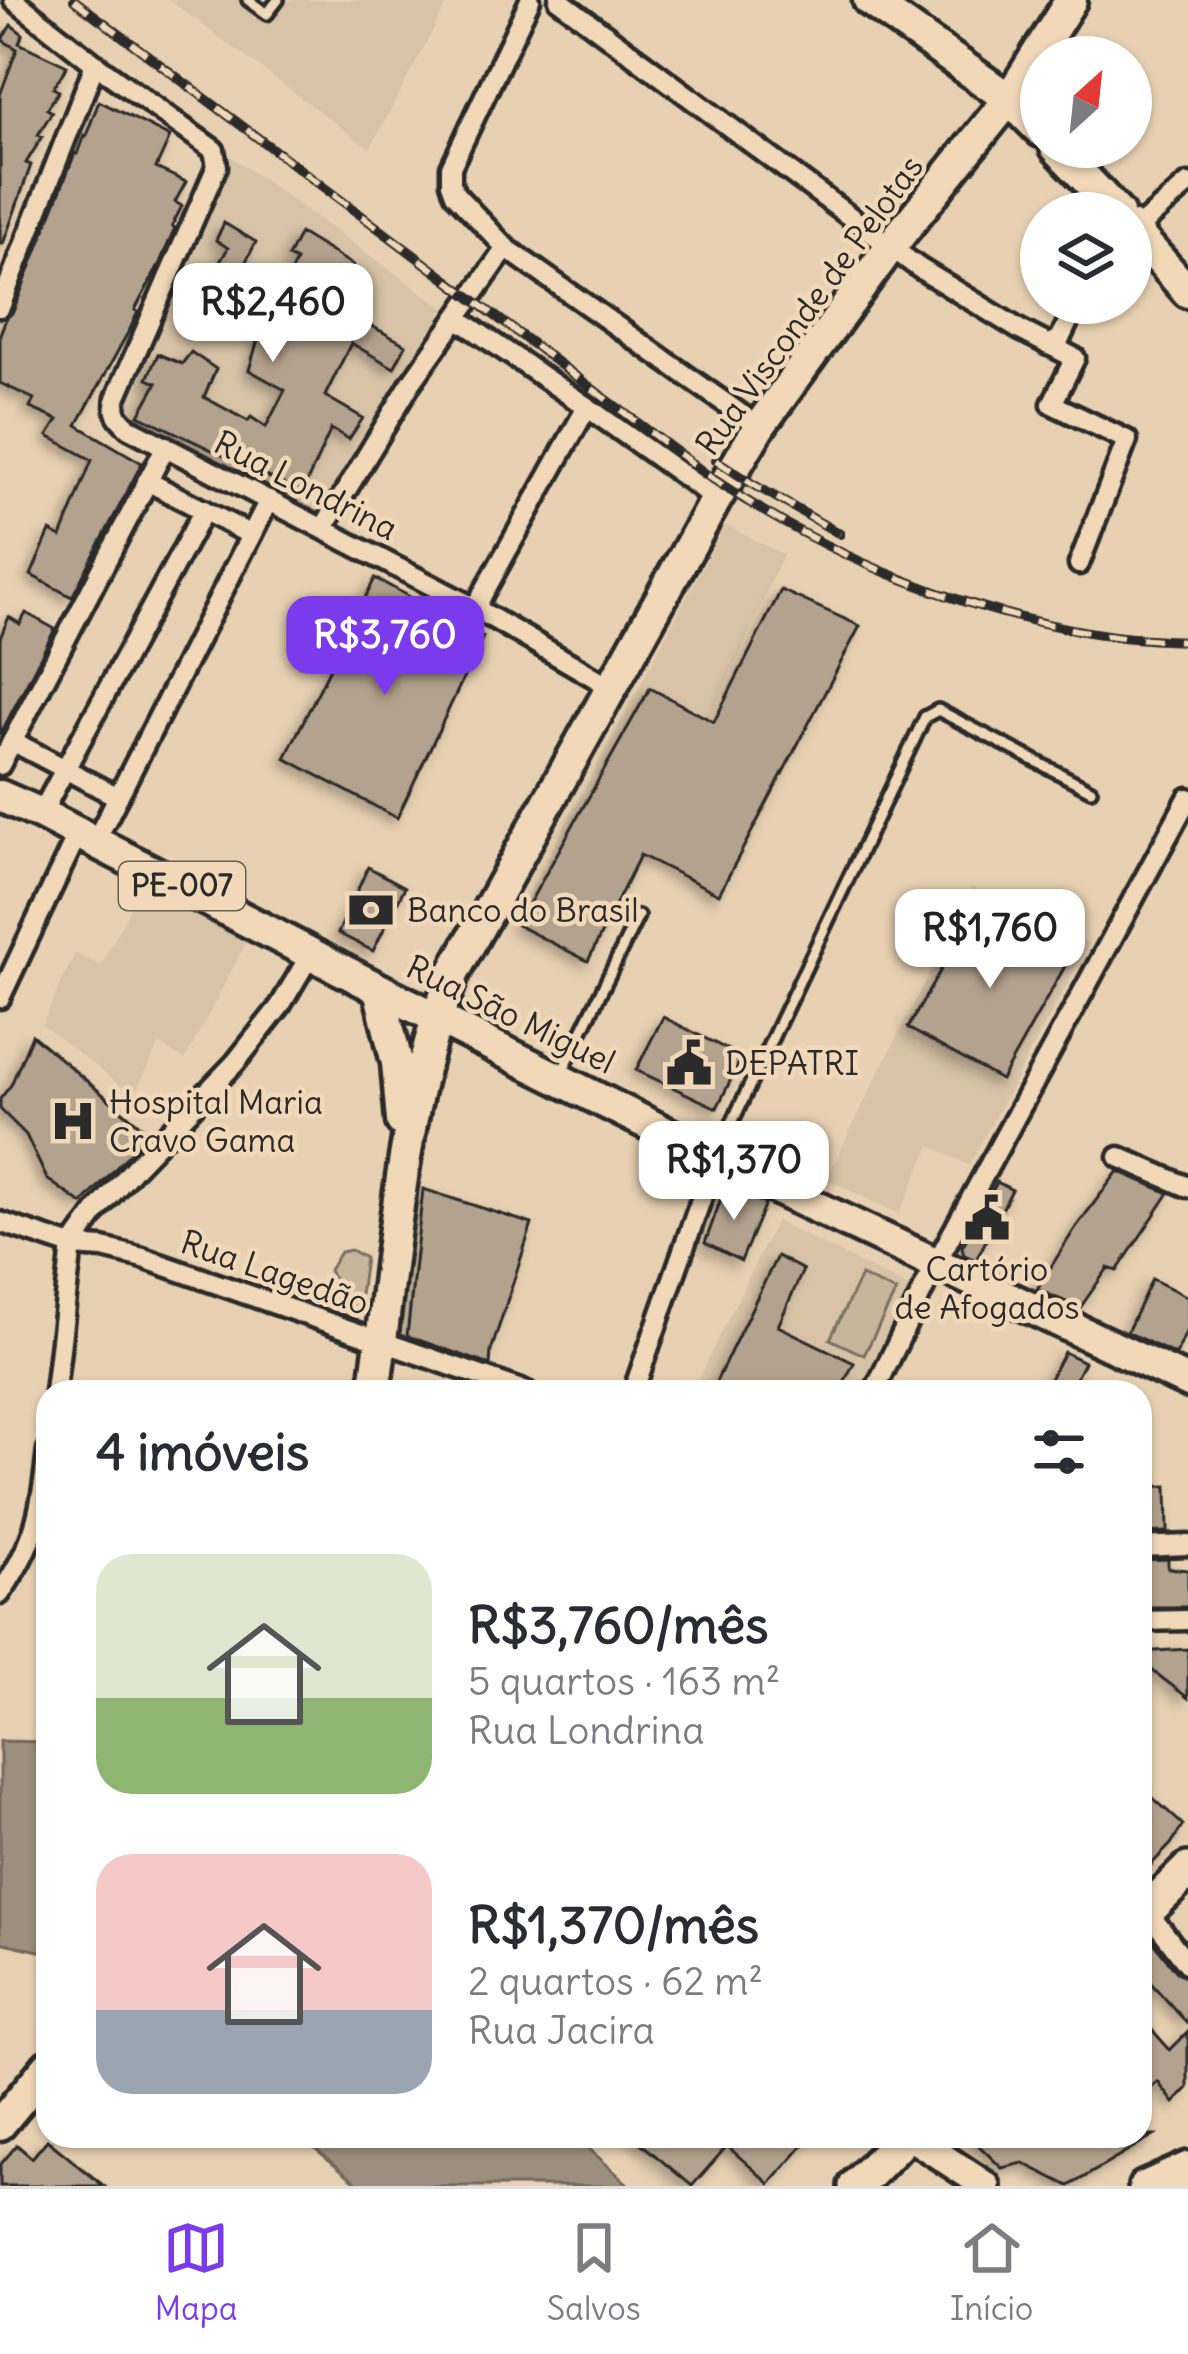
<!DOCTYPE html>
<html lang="pt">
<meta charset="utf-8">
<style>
:root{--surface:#fff;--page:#f2f2f3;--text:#2b2b33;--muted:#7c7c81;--line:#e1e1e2;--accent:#7c3aed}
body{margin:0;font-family:Delius,sans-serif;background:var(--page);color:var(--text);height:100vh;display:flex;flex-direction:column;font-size:45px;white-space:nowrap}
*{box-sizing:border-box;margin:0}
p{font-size:39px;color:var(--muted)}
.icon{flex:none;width:66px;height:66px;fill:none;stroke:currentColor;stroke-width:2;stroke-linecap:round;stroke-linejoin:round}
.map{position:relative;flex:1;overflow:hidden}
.drawer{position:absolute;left:36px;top:1380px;width:1116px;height:768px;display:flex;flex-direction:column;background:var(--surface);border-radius:36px;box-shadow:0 3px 9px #0004}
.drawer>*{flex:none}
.needle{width:78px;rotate:27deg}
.fabs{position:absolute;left:1020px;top:36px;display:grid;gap:24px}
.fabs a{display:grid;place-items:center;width:132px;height:132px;border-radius:50%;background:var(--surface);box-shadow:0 3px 9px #0004;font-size:60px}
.price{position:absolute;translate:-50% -102px;padding:0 27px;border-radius:24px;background:#fff;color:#222;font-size:39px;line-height:78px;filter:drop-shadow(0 3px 6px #0008)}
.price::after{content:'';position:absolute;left:50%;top:72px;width:36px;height:27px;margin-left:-18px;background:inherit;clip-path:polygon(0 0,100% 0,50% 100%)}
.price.on{background:var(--accent);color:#fff}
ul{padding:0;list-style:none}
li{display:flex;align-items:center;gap:36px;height:300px;padding:0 60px}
li span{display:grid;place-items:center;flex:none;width:336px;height:240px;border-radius:36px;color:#555}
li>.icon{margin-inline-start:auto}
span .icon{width:144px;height:144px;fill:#fffc;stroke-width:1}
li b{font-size:51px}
h2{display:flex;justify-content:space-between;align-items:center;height:144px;padding:0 60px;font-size:51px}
.tab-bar{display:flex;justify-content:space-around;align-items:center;height:168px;border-top:3px solid var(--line);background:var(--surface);font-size:33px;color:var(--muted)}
.tab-bar a{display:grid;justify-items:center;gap:6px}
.tab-bar .on{color:var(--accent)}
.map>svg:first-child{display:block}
.built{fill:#d8c3a7}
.green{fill:#c8b69c;stroke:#7a7064;stroke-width:3}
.water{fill:#9d8f7d;stroke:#6f675c;stroke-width:3}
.building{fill:#b3a28d;stroke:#2b2b2b;stroke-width:3;filter:url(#shadow)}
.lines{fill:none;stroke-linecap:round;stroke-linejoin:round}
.lane-casing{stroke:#2b2b2b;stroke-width:18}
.street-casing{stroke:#2b2b2b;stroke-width:27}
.secondary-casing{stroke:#2b2b2b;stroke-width:36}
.primary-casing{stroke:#2b2b2b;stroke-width:39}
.highway-casing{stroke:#2b2b2b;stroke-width:42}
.lane{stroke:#f0d8b8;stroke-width:9}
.street{stroke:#f0d8b8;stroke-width:18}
.secondary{stroke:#f0d8b8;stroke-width:27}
.primary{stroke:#f0d8b8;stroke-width:30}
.highway{stroke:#f0d8b8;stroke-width:33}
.rail-casing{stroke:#2b2b2b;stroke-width:10}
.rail{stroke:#f0d8b8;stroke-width:6;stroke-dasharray:18;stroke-linecap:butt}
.labels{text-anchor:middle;stroke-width:9;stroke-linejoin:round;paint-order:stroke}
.shield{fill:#f0d8b8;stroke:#665f55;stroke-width:3}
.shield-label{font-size:30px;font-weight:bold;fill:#2b2b2b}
.street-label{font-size:33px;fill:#2b2b2b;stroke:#f0d8b8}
.poi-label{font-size:33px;fill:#2b2b2b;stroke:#f0d8b8;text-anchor:start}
</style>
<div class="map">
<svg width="1188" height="2186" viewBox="0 0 1188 2186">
<defs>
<filter id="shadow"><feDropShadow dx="-5.5" dy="5.5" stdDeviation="6" flood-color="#0004"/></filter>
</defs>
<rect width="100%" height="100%" fill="#e8d1b2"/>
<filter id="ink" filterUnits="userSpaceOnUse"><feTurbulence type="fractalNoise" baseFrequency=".00833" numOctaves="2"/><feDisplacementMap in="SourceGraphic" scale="24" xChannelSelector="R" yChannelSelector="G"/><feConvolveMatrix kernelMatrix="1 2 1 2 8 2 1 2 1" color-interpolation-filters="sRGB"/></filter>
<g filter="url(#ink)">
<g class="built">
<polygon points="169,0 449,0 370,149"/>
<polygon points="226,153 444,308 322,521 106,415"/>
<polygon points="725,525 783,554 740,654 588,963 512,925"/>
<polygon points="144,879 252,931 185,1060 159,1044 134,1096 42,1025 75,953 101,966"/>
<polygon points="972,887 1089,944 969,1165 931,1146 899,1214 826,1179"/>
<polygon points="776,1221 913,1290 865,1392 692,1392"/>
</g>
<g class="green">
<polygon points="351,1250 365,1258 357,1318 321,1310 324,1292 335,1284 329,1270 340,1252"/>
<polygon points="861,1276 896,1292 864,1355 830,1339"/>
</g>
<g class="water">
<polygon points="0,1741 48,1742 48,1953 0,1942"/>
<polygon points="300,2136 575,2136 630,2186 361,2186"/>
</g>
<g class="building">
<polygon points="11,25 23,34 19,43 67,66 53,88 59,91 47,109 52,112 38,135 42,137 26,163 31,165 3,244 0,244 0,95 17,49 2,40"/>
<polygon points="99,101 170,137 156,168 186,182 175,202 182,206 172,226 175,228 158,267 135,310 138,312 130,329 77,425 142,463 72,597 31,575 50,531 61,537 92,460 48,436 58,420 30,408 34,399 0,383 0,334 6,319 13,312 75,153 77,154 84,135 86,136"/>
<polygon points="224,223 256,242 242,269 252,274 245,288 275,304 296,261 288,257 300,233 353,265 332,312 367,328 368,324 406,345 394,368 351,343 325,396 363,418 349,439 331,429 302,493 139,415 157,383 147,379 158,354 182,364 191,352 216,369 204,397 248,421 251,417 266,427 285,390 249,370 261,329 201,296 228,248 216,240"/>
<polygon points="375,578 483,637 397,818 285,758"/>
<polygon points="781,590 860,626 719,894 640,855 588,961 517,925 650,688 714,722"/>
<polygon points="26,613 55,629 0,735 0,638 9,617 20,624"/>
<polygon points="368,867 405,887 373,951 338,933"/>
<polygon points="979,902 1051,942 1053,938 1074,950 1001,1080 908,1028"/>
<polygon points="663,1017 742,1057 717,1108 636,1070"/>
<polygon points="32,1035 149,1133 82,1204 47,1179 26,1135 0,1109 0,1099 11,1085"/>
<polygon points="1118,1171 1169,1193 1117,1271 1108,1268 1080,1308 1037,1289 1076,1227"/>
<polygon points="997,1182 1012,1190 976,1260 964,1255 962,1247"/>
<polygon points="726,1185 765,1204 741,1261 705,1243"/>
<polygon points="423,1189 532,1224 491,1351 490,1365 407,1336"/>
<polygon points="777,1256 803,1270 778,1326 854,1363 839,1392 711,1392"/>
<polygon points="1152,1279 1188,1297 1188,1327 1176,1355 1127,1332"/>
<polygon points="1064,1352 1084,1362 1069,1392 1043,1392"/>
<polygon points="1167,1486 1168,1532 1140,1533 1140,1487"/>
<polygon points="1168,1559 1168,1568 1188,1570 1188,1607 1140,1607 1140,1560"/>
<polygon points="1188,1649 1188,1698 1140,1661 1140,1652"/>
<polygon points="1140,1786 1183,1825 1171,1844 1140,1876 1140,1830 1152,1817 1140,1805"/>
<polygon points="1149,1936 1177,1972 1188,1977 1188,2024 1140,1971 1140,1938"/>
<polygon points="1140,2016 1170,2050 1188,2032 1188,2088 1174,2103 1158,2082 1140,2098"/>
<polygon points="632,2136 812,2136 770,2184 727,2146 692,2186"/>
<polygon points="969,2136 1154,2136 1069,2186 1023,2163 1002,2168"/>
<polygon points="47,2140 104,2186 0,2186 0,2165 17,2145 32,2158"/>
</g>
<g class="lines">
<g class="lane-casing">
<g id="lane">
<polyline points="248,0 267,14 278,0"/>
<polyline points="561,1074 638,916"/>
<polyline points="718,1152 925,717 938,710 1091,790"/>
</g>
</g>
<g class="street-casing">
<g id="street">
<path d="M14 0 95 64 214 150 217 166 116 398C113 413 118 418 129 428L475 608 611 687"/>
<polyline points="530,0 451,167 451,183 455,194 506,248 759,427"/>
<polyline points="559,0 919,268 1020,330 1075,358 1052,404 1127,440 1079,564"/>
<polyline points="1131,234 1188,184"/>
<polyline points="0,307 95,64"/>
<polyline points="457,318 587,407 716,499"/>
<polyline points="1048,345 1060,339 1077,303"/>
<polyline points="147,481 251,535"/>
<polyline points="324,527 411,383 506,248"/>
<polyline points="475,608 587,407"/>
<polyline points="12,741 118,797"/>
<polyline points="0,765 166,446"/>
<polyline points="41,814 204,510"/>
<polyline points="95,842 269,500"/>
<polyline points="0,998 78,833"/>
<polyline points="1119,1157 1188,1187"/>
<polyline points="0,1222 72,1246 103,1248 143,1258 527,1392"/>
<polyline points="55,1392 72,1246 96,1212 135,1167 235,1063 280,1006 312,952"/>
<polyline points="633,1392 716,1157"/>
<polyline points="874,1392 935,1265 1188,798"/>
<polyline points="1140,1547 1188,1545"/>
<path d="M0 1594C36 1541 41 1513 48 1450"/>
<polyline points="1140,1621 1188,1620"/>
<polyline points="1147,1911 1188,1964"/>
</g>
</g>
<g class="secondary-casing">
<g id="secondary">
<polyline points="910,2136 986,2186"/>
<polyline points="1143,2186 1188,2166"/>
</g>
</g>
<g class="primary-casing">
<g id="primary">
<polyline points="869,0 1009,99 1041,131"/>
<polyline points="1056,147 1118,213"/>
<polyline points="1131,227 1188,292"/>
<polyline points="0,796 41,814 379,989 782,1191 1188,1382"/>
<polyline points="379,989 397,1063 402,1121"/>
<path d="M374 1392C395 1251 400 1105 454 972L716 499 759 427 890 247 1009 99 1071 0"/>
<polyline points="0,2124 48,2066"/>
</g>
</g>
<g class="highway-casing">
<g id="highway">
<polyline points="1140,1918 1188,1870"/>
<polyline points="856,2186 905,2136"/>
<polyline points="1178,2186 1188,2178"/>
</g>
</g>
<use href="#lane" class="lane"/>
<use href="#street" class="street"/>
<use href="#secondary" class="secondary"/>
<use href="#primary" class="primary"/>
<use href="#highway" class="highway"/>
<g class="rail-casing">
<g id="rail">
<path d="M74 0 710 477C829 558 970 616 1114 636 1138 639 1163 640 1188 641"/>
<polyline points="716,460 751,483 840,534"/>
</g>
</g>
<use href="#rail" class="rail"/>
</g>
</g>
<defs>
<g id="bank-bare" transform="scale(3.6)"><path d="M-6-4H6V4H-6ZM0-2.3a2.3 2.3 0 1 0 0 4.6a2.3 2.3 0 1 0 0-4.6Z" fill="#2b2b2b" stroke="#f0d8b8" stroke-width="2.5" paint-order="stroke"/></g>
<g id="civic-bare" transform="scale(3.6)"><path d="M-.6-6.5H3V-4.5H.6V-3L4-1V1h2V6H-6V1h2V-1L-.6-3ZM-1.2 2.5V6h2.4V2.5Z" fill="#2b2b2b" stroke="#f0d8b8" stroke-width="2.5" paint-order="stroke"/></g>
<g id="hospital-bare" transform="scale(3.6)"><path d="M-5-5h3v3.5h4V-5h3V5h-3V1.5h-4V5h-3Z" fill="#2b2b2b" stroke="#f0d8b8" stroke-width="2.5" paint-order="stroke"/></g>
</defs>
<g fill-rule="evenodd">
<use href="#bank-bare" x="371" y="910"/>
<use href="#civic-bare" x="689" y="1063"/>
<use href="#hospital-bare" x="73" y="1121"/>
<use href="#civic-bare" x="987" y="1218"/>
</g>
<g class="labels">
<rect class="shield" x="119" y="862" width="126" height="48" rx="9"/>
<g class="shield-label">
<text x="182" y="896">PE-007</text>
</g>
<g class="street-label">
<text transform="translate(809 305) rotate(-54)" y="12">Rua Visconde de Pelotas</text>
<text transform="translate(306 485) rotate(27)" y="12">Rua Londrina</text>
<text transform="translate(511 1014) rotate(26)" y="12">Rua São Miguel</text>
<text transform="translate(275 1272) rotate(19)" y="12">Rua Lagedão</text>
</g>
<g class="poi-label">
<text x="407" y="922">Banco do Brasil</text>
<text x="725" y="1075">DEPATRI</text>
<text x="109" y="1114">Hospital Maria<tspan x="109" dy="38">Cravo Gama</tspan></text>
<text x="987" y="1281" text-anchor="middle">Cartório<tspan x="987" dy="38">de Afogados</tspan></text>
</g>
</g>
</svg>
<div class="fabs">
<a><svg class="needle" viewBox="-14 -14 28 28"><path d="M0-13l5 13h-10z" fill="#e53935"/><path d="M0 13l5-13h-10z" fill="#7c7c81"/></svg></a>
<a><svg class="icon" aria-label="layers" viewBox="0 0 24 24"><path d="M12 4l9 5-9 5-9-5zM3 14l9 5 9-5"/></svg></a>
</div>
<b class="price" style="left:273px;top:365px">R$2,460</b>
<b class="price on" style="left:385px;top:698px">R$3,760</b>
<b class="price" style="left:990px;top:991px">R$1,760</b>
<b class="price" style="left:734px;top:1223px">R$1,370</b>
<section class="drawer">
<h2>4 imóveis<svg class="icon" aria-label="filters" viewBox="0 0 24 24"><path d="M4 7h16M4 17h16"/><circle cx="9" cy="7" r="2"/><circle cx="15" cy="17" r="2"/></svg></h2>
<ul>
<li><span style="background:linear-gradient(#dfe7d0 60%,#8fb573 0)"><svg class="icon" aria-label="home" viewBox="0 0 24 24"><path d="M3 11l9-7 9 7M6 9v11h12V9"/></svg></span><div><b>R$3,760/mês</b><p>5 quartos · 163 m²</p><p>Rua Londrina</p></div></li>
<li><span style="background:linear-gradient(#f6c9c9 65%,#9aa5b1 0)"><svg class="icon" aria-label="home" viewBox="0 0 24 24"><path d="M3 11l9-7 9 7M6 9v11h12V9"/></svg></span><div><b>R$1,370/mês</b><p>2 quartos · 62 m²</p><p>Rua Jacira</p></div></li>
</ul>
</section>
</div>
<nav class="tab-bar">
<a class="on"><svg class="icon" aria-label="map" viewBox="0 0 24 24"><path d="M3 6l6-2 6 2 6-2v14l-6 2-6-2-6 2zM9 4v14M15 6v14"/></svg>Mapa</a>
<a><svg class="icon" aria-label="saved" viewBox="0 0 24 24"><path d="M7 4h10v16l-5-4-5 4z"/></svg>Salvos</a>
<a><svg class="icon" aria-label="home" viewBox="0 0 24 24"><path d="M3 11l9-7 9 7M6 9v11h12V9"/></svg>Início</a>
</nav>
